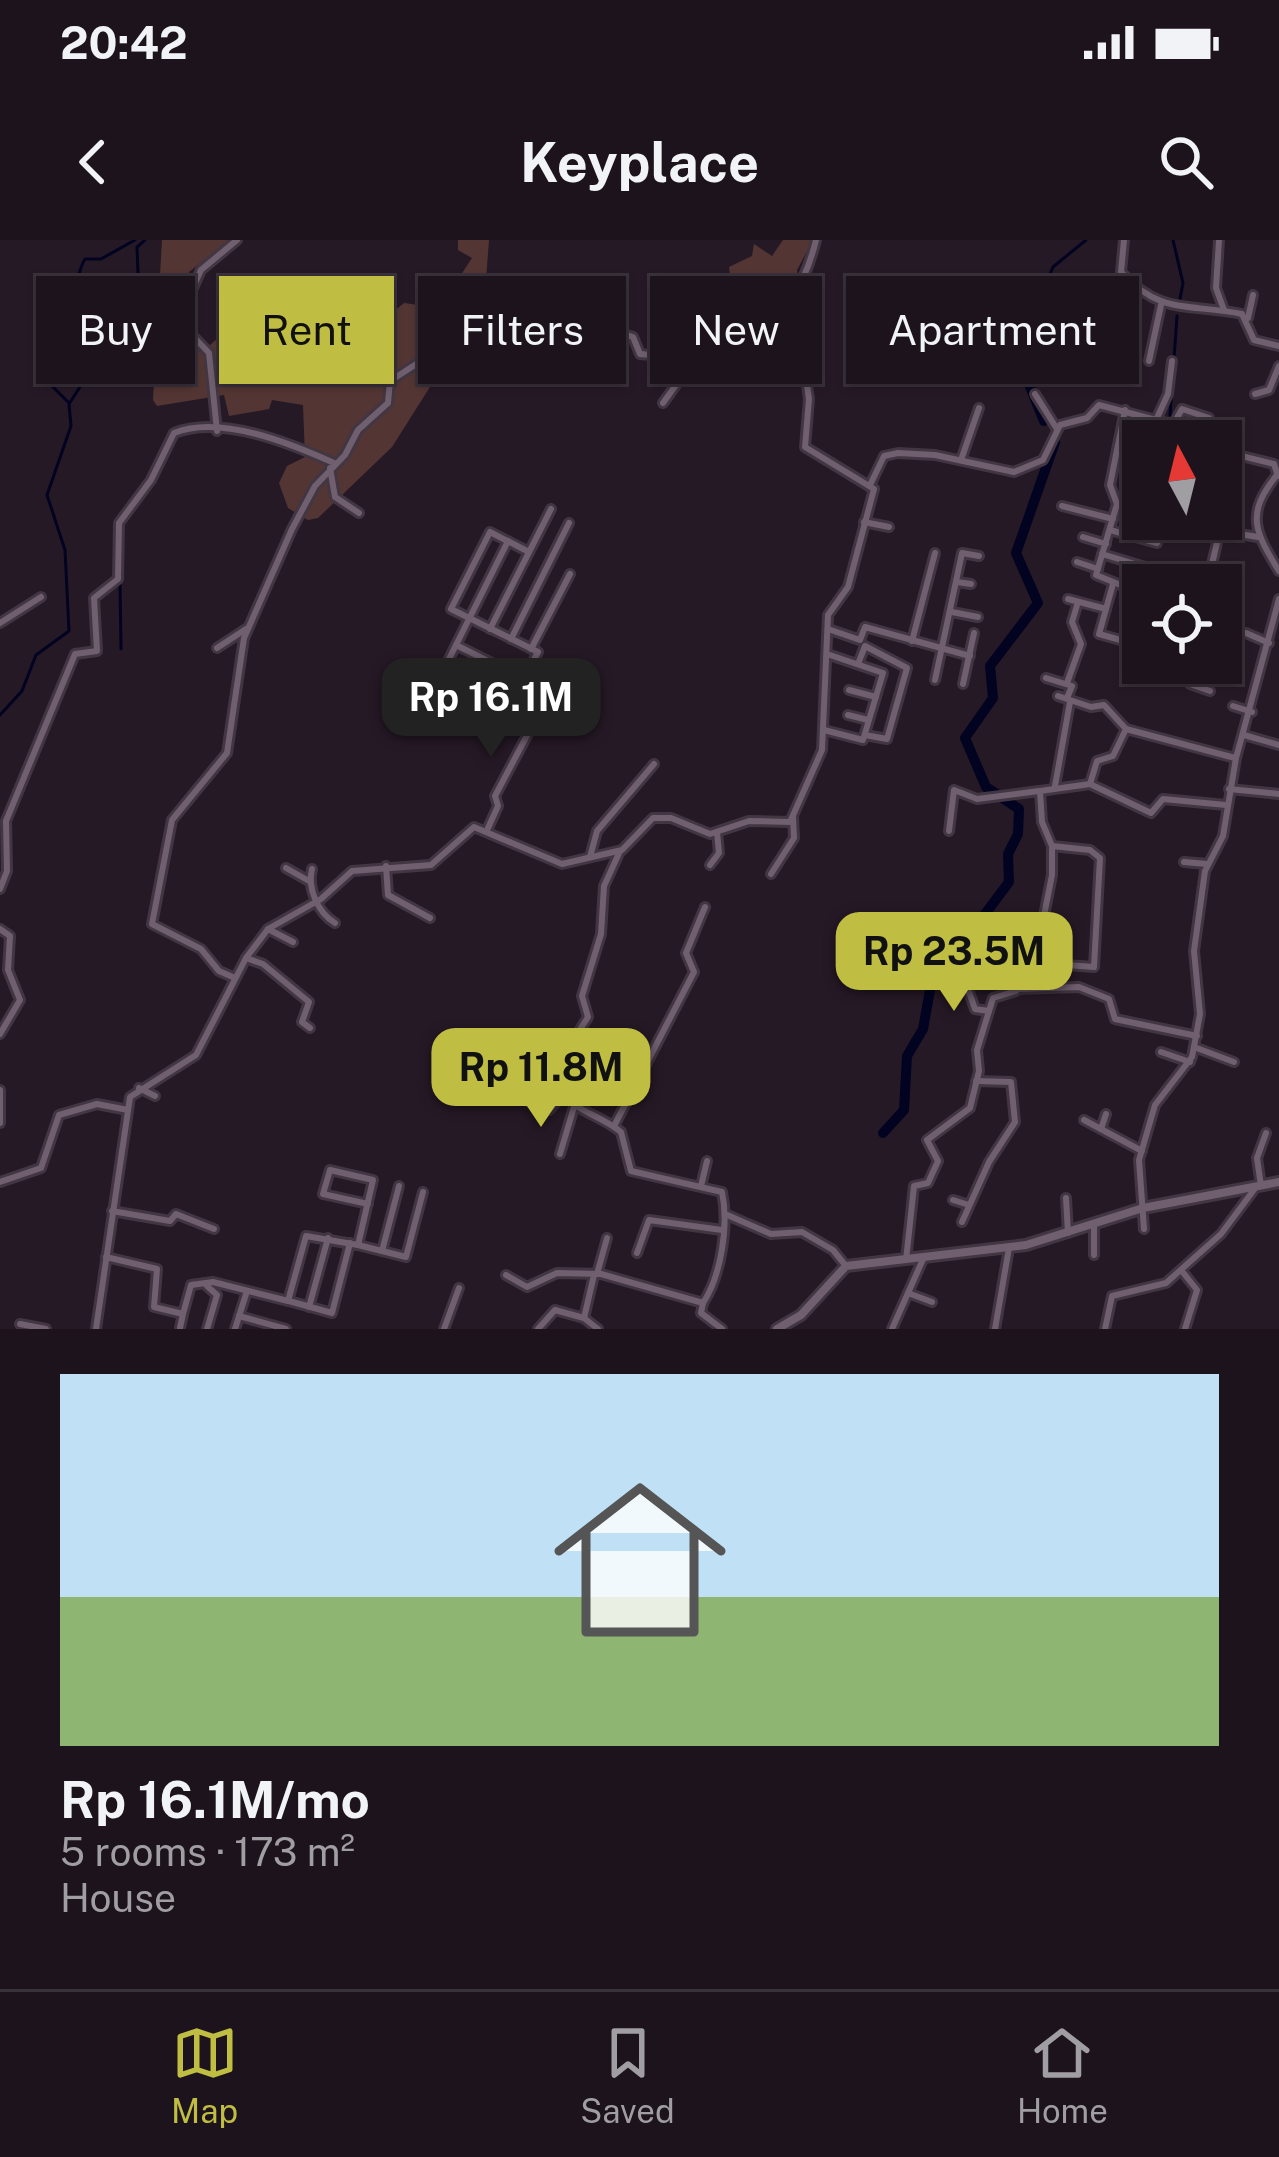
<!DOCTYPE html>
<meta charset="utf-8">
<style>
:root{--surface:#1c131c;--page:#251c25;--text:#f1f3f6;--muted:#a09ea3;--line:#3a323b;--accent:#bfbe42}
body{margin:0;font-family:"Public Sans",sans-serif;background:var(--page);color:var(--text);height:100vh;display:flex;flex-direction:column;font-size:45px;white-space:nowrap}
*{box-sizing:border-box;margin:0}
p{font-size:39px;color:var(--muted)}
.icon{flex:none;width:66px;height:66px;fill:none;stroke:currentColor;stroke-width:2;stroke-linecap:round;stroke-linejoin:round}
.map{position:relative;height:1089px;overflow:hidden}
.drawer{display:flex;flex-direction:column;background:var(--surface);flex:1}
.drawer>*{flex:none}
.banner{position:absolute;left:36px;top:36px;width:1209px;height:108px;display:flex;gap:24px}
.needle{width:78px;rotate:353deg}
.buttons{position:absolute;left:1122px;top:180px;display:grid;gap:24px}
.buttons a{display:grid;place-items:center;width:120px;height:120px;border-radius:0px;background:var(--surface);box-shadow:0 3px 9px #0004,0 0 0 3px var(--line);font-size:60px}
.price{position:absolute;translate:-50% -102px;padding:0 27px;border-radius:24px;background:var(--accent);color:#111;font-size:39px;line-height:78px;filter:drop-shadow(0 3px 6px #0008)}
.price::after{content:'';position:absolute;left:50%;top:72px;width:36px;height:27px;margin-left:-18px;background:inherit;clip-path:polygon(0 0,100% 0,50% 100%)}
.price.on{background:#222;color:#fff}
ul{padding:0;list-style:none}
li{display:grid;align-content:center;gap:24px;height:636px;padding:0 60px}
li span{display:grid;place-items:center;height:372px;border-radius:0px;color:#555}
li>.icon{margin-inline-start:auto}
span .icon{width:216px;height:216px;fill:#fffc;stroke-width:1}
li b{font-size:51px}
.pill{padding:0 42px;border-radius:0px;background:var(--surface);box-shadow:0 3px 9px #0004,0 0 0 3px var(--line);font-size:42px;line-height:108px}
.pill.on{background:var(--accent);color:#111}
.status{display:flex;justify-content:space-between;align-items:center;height:84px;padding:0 60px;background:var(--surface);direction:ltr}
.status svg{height:33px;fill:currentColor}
header{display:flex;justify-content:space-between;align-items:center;height:156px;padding:0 60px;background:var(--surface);font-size:54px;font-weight:700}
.menu{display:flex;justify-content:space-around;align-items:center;height:168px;border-top:3px solid var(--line);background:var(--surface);font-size:33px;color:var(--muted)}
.menu a{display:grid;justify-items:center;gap:6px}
.menu .on{color:var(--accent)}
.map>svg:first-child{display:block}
.green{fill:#533634}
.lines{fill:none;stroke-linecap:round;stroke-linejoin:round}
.stream{stroke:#020321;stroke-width:3}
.river{stroke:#020321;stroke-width:10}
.minor-casing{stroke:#413641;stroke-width:12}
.secondary-casing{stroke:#413641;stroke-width:14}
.minor{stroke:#705f6f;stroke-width:6}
.secondary{stroke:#705f6f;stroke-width:8}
</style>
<div class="status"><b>20:42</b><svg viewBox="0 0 49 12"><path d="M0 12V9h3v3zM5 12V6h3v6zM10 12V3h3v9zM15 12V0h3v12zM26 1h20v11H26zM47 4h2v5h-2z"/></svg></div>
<header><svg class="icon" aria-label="back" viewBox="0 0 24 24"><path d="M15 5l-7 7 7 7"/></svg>Keyplace<svg class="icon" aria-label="search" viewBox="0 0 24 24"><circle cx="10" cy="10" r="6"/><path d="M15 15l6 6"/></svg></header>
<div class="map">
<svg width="1279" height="1089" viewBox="0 0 1279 1089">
<rect width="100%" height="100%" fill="#261926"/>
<g class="green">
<polygon points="162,0 229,0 189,32 181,89 189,106 208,107 221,95 249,106 247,121 270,129 276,115 317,102 336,103 345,115 366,111 378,98 375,87 404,63 418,65 444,88 455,44 472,18 458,10 458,0 489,0 484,66 466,118 435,139 392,207 318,278 308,280 288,268 279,243 287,226 305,217 303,165 272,160 269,169 229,176 224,155 157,166 153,160"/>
<polygon points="783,0 813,0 797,30 799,50 765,94 754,99 742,128 732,120 725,123 713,97 726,73 735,73 738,54 725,50 722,42 743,40 740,34 730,35 729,27 752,16 754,4 772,16"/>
</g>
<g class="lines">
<g class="stream">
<polyline points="1173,0 1183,43 1179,64"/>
<polyline points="1030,108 1034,72 1053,27 1086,0"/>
<path d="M68 162 47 141C43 107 59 85 72 56 78 44 78 30 85 19H101L135 0"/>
<polyline points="1170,175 1177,76"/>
<polyline points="120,342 121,409"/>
<polyline points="0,475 22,451 36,415 69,391 65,310 47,255 71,186 69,164 89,133 96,98 140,86 137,7 145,0"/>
</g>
<g class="river">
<polyline points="1027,139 1044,181"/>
<polyline points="883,893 904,870 907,816 923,789 933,734 966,725 979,712 982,678 1009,642 1008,614 1018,594 1019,569 986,547 965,498 993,458 990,426 1038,363 1016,313 1055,202"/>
</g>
<g class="minor-casing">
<g id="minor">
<path d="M1124 0 1121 32C1161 76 1189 63 1242 74L1254 100 1279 106"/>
<polyline points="1219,0 1216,48 1224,70"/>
<polyline points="1248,78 1253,55"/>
<polyline points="1149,121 1161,65"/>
<polyline points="1035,154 1057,189"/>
<polyline points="1255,154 1269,150 1279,126"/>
<polyline points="663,163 678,142 677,116"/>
<polyline points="1125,170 1110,245 1117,264 1096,335 1143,354"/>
<polyline points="1156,180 1168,154 1172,121"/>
<polyline points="1173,185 1182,169 1209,178"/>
<polyline points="217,191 209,113 188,91 183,70 201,30 237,0"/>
<polyline points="1221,211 1274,224 1278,236"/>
<polyline points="961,220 979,168"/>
<polyline points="330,228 335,257 359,273"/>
<path d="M1277 235C1245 274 1255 292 1279 331"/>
<polyline points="871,243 884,216 898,213 935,215 1014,232 1043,220 1060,185 1087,178 1099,165 1171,184 1180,201"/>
<polyline points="1221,244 1230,246 1227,257"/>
<polyline points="1117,264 1143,271"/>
<polyline points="1062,266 1113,279"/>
<polyline points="864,282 889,287"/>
<polyline points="1110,290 1157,303"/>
<polyline points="1221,291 1258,297"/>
<polyline points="1083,297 1106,304"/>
<polyline points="1102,314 1155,330 1168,345"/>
<polyline points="1077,322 1098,329"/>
<polyline points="957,342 971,344"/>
<polyline points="1113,344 1099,394 1124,401 1137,352"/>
<polyline points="1207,345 1225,269 1221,266"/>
<polyline points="1068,359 1106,369"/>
<polyline points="952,372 978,377"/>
<polyline points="0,383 41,357"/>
<polyline points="490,389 551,269"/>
<polyline points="828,389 860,400 865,387 970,416"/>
<polyline points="1246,393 1269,403"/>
<polyline points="511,399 569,283"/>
<polyline points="912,401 935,313"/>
<polyline points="456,405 446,425 540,472"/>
<polyline points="217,408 246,389"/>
<polyline points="531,409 570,334"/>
<polyline points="1190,423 1190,444 1210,451"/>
<polyline points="858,424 865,406 907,428 887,499 865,495"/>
<polyline points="1046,438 1072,446 1067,458"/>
<polyline points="524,439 538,412 451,369 490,292 529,312"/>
<polyline points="935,440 962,313 979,316"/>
<polyline points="1067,443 1081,404 1072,382 1078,362"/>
<polyline points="963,444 974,393"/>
<polyline points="493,449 503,429"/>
<polyline points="849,450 876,457"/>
<polyline points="1058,456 1091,467 1104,465 1126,489 1235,518"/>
<polyline points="1233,466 1252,472"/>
<polyline points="848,475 868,480"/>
<polyline points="824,490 863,500 883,433 827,414"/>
<polyline points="1244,495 1279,505"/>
<polyline points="1090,544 1040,551 1042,582 1052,606 1052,635 1039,701 1016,749 1079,747 1109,759 1115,779 1197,796"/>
<polyline points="1090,544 1151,573 1163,559 1226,565"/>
<polyline points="1090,544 1097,521 1113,516 1126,489"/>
<polyline points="1055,546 1070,462"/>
<polyline points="1229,549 1279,554"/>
<polyline points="488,588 498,566 495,556 550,452 456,405 508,301"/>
<polyline points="949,591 954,550 977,559 1039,551"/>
<polyline points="1052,606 1090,610 1100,618 1094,727 1066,725 1063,699"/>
<polyline points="590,617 597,591 654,524"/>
<polyline points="1184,622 1207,624"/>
<polyline points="710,625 719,613 717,592"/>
<polyline points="386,626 388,655 430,678"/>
<polyline points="286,628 309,641"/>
<path d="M312 629C307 648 318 673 335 683"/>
<polyline points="771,634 794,598 793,577"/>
<path d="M0 649 7 631 6 581 75 414 97 411 94 358 118 339 119 283 151 240 174 193C220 174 292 204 334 223"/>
<polyline points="0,689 10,696 8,730 20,760 0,794"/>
<polyline points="268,689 293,702"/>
<polyline points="246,718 263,724 309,762 302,782 310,788"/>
<polyline points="901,725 931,732 969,752 975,769 989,771"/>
<path d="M235 738 219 731 201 709 152 684 172 580 227 513 244 398 292 289 315 246 345 215 358 190 388 163 390 141 438 110 476 76 521 88 583 127 623 94 633 97 640 114C733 125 793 93 816 0"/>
<polyline points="1194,807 1234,822"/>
<polyline points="1161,812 1190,822"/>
<polyline points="139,848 155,856"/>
<polyline points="0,850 0,883"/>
<polyline points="499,850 549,870 567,851"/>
<polyline points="1084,880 1142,911"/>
<polyline points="614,886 694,732 686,713 705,667"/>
<polyline points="1101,889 1106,874"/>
<polyline points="560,914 574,867"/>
<polyline points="0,942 41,928 59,875 97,864 128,870"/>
<polyline points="701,946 707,921"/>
<polyline points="1261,946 1257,918 1266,893"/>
<polyline points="1066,958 1068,993"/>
<polyline points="953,960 969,965"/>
<polyline points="112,971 170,981 176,974 214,989"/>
<polyline points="725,974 771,994 802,992 833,1010 846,1026"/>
<polyline points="962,982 989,922 1015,882 1011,842 976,841"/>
<polyline points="1144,989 1139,920 1155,865 1192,817 1200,774 1194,711 1205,631 1223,596 1236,518 1279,359"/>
<polyline points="358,1005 382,1011 399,946"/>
<polyline points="382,1011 406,1017 423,952"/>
<polyline points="637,1013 649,980 722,990"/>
<polyline points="1094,1015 1094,983"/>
<polyline points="106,1017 157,1029 154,1067 183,1074 191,1045 213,1042 288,1061 306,996 358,1005 373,940 330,930 323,954 368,964"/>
<polyline points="906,1020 914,946 928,943 938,921 927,900 970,868 979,831 977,810 993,758 1016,751"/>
<polyline points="1181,1030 1197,1050 1185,1089"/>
<polyline points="597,1034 607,998"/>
<path d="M506 1035 527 1047 557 1033 601 1034 703 1063C721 1036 729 985 722 952L631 931 621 892C586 864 551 874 580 817L569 807 588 777 582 756 601 694 604 646 620 611"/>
<polyline points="207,1046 217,1055 207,1089"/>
<polyline points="908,1053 932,1062"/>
<polyline points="289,1061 332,1073 350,1003"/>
<polyline points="703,1063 701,1073 722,1089"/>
<polyline points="309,1067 328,998"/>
<polyline points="239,1076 286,1089"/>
<polyline points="584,1078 594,1035"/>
<polyline points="20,1084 46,1089"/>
<polyline points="180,1088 183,1074"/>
<polyline points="96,1089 130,857 196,815 246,718 268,689 321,659 352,631 431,625 474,587 562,624 622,610 653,578 671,578 710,594 749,581 790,582 822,510 828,375 848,347 874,249 805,207 809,159 794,55"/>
<polyline points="235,1089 247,1051"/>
<polyline points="444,1089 459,1048"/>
<polyline points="538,1089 555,1070 584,1078 598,1089"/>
<polyline points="892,1089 924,1017"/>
<polyline points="995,1089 1009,1008"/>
<polyline points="1105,1089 1112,1056 1166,1043 1221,994 1256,947"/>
</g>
</g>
<g class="secondary-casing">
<polyline id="secondary" points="777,1089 801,1075 846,1026 1026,1005 1143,968 1279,942"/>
</g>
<use href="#minor" class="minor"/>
<use href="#secondary" class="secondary"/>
</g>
</svg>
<div class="buttons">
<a><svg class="needle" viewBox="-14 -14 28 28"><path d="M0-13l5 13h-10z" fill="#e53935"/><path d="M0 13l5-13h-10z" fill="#a09ea3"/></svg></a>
<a><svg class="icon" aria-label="locate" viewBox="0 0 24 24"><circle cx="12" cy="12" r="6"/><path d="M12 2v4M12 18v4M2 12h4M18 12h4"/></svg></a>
</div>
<b class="price on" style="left:491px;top:520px">Rp 16.1M</b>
<b class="price" style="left:954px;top:774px">Rp 23.5M</b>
<b class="price" style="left:541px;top:890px">Rp 11.8M</b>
<div class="banner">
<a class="pill">Buy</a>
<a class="pill on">Rent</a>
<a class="pill">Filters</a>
<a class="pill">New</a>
<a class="pill">Apartment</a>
</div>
</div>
<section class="drawer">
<ul>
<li><span style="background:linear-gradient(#bfe0f5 60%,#8fb573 0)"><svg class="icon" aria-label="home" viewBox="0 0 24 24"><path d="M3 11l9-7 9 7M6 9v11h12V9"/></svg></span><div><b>Rp 16.1M/mo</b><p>5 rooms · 173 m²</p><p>House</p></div></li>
</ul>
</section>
<nav class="menu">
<a class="on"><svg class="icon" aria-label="map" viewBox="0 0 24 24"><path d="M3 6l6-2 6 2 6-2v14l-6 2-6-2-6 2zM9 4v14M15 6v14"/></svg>Map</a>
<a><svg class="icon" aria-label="saved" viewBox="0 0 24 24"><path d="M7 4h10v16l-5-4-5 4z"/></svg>Saved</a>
<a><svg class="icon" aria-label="home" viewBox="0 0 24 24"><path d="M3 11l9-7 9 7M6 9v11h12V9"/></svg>Home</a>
</nav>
